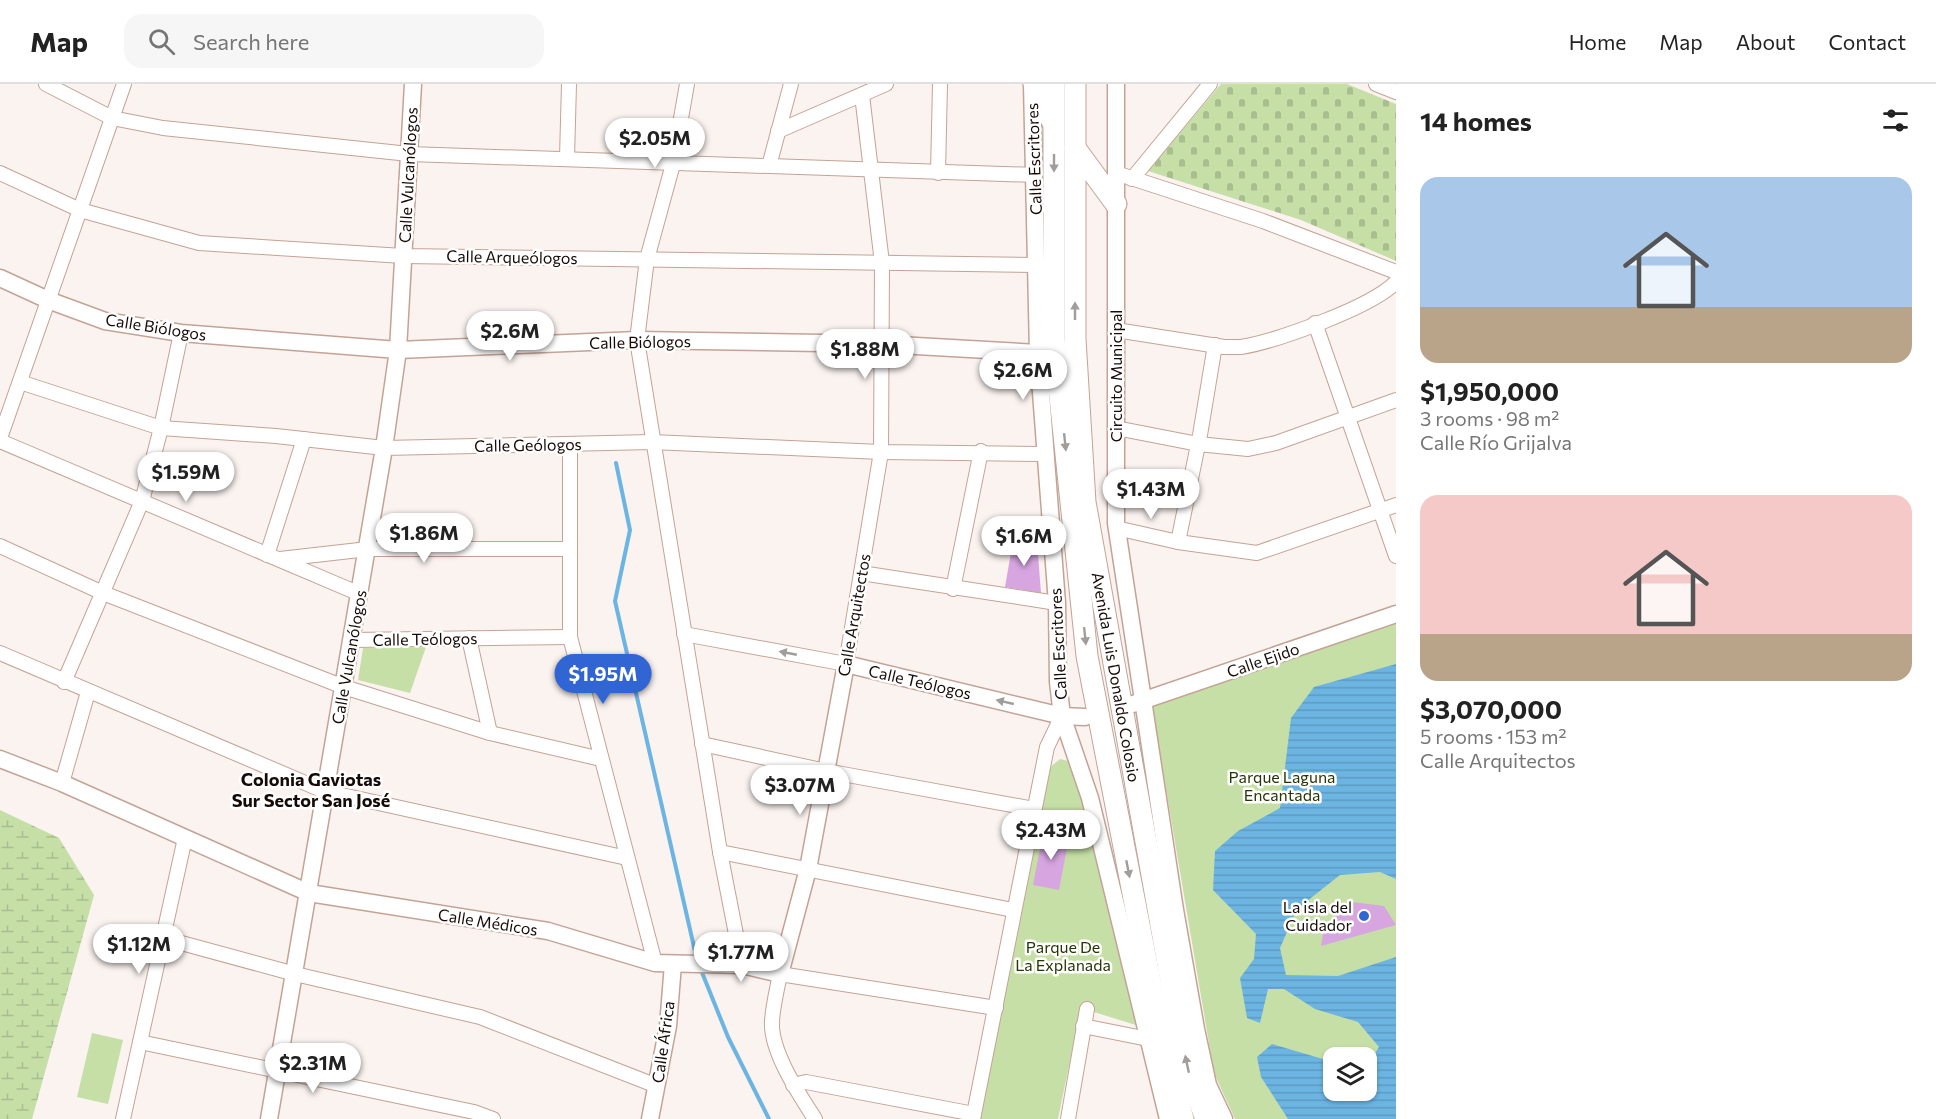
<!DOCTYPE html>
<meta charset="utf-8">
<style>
:root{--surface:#fff;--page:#f6f6f6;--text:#222;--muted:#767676;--line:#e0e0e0;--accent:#3165d4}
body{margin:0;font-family:Commissioner,sans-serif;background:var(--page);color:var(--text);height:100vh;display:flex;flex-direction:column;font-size:22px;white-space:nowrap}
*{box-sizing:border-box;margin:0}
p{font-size:20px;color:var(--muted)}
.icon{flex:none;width:33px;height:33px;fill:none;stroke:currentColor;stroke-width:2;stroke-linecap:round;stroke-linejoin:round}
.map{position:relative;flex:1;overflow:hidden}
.side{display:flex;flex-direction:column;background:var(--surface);width:540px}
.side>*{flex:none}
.tools{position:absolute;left:1323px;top:963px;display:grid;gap:12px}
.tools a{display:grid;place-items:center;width:54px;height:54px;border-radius:12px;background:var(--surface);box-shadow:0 2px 4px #0004;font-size:30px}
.price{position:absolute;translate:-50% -51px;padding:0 14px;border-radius:21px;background:#fff;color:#222;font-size:20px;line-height:39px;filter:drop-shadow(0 2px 3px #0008)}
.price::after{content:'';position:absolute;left:50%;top:36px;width:18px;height:14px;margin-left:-9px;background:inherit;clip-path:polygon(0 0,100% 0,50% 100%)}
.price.current{background:var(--accent);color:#fff}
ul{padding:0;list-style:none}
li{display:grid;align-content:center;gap:12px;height:318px;padding:0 24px}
li span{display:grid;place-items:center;height:186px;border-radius:18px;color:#555}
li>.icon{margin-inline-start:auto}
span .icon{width:108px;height:108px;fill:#fffc;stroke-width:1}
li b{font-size:26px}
h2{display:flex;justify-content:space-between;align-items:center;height:72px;padding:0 24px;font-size:26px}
header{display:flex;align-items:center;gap:36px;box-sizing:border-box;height:84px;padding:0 30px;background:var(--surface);border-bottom:2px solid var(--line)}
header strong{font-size:28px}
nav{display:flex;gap:33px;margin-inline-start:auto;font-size:21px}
.search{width:420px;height:54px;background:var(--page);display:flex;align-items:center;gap:15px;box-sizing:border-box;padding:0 21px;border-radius:18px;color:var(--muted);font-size:22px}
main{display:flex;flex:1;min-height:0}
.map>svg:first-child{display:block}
.green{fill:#c6dfa7;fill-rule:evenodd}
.wetland{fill:url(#wetland-marsh)}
.cemetery{fill:url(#cemetery-stones)}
.water{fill:url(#water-rules)}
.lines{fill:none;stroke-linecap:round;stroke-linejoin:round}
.stream{stroke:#6cb5e2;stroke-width:4}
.building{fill:#d7a6e1}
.minor-casing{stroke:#c4a396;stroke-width:16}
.tertiary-casing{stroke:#c4a396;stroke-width:19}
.primary-casing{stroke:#c4a396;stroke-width:23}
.minor{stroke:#fff;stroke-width:14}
.tertiary{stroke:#fff;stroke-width:16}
.primary{stroke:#fff;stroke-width:21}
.oneway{fill:#a19d9b}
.poi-dot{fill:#3165d4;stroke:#fff;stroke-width:2}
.labels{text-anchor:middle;stroke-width:5;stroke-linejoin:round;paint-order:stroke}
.street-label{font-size:16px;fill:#150a06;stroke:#fff}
.park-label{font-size:16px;fill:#243602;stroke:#fff}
.poi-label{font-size:16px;fill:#150a06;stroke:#fff;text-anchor:end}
.neighbourhood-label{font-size:18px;font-weight:bold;fill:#150a06;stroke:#fff}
</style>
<header>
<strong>Map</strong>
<div class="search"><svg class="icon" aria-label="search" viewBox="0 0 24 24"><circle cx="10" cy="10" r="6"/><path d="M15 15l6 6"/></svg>Search here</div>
<nav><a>Home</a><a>Map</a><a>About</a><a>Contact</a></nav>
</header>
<main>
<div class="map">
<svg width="1396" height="1035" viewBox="0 0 1396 1035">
<defs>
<pattern id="wetland-marsh" width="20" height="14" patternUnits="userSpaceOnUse" patternTransform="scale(1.5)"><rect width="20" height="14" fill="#c6dfa7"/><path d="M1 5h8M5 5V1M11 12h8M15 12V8" fill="none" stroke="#a9be8e"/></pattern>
<pattern id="cemetery-stones" width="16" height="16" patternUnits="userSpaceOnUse" patternTransform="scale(1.5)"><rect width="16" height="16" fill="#c6dfa7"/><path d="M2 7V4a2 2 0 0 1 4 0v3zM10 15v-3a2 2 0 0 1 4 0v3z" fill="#a9be8e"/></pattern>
<pattern id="water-rules" width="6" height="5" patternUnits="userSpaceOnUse" patternTransform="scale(1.5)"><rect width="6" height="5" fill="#6cb5e2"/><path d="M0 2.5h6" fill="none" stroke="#5d9ac0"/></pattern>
</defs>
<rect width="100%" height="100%" fill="#faf3f0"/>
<g class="green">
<path d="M1396 539V1035H1235L1214 989 1152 622ZM1334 974H1366V1006H1334Z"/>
<polygon points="426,563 410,609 358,596 363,564"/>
<polygon points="1060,675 1072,678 1089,728 1117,862 1139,942 1081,924 1058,1035 977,1035 1049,684"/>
<polygon points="92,949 123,956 108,1020 77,1013"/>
</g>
<polygon class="wetland" points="0,726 59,754 94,811 32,1035 0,1035"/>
<polygon class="cemetery" points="1221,0 1347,0 1396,20 1396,177 1301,136 1148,87"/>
<polygon class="water" points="1396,580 1396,795 1380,788 1340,791 1297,825 1280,864 1286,891 1338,892 1396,873 1396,1035 1288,1035 1261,993 1257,973 1272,960 1333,978 1334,1006 1366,1006 1367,982 1379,963 1358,938 1315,925 1284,905 1268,905 1260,939 1247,934 1240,894 1254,875 1256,850 1213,806 1215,767 1238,747 1280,724 1291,634 1314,603"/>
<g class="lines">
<g class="stream">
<polyline points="616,379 630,446 615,517 697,876"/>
<polyline points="701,886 728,953 769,1035"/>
</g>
</g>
<g class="building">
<polygon points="1013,457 1037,458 1041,509 1005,503"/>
<polygon points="1043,749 1069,753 1059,806 1033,801"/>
<polygon points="1352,818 1384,822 1396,841 1321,862 1324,844"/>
</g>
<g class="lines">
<g class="minor-casing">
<g id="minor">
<polyline points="46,0 112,34 163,44 409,70 1035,91"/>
<polyline points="687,0 673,80 647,175 637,256 720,768 742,881"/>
<polyline points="1376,0 1396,8"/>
<polyline points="778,47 886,0"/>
<polyline points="567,74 569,0"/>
<polyline points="769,82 791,0"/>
<polyline points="0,89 80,126 199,159 403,172 1037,181"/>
<polyline points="938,89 940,0"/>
<polyline points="1116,89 1263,137 1396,188"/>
<polyline points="1132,95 1210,0"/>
<polyline points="1315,239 1396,472"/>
<path d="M1116 246 1224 263H1241C1277 257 1372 223 1396 198"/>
<polyline points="20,298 161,344 276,352 384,364 652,358 881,368 1044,370"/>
<polyline points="1116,344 1198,360 1248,365 1276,359 1396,316"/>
<polyline points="0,354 124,0"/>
<polyline points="0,357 360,510"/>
<polyline points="570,360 570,553 655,879"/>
<polyline points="1116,444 1178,458 1257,469 1396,421"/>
<polyline points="1178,458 1200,351 1215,261"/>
<polyline points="0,462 103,509 344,603 490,649 601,675"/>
<polyline points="267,471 304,355"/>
<polyline points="280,475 368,465 570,465"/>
<polyline points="861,489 1057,519"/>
<polyline points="953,505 981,367"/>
<polyline points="684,550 846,580 881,368 882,179 862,11"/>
<polyline points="469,554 490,649"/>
<polyline points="352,556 570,553"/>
<polyline points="0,569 324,707 627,774"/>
<polyline points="64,598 142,417 161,344 181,249"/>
<polyline points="702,660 826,687 1034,725"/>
<polyline points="62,699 88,608"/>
<polyline points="720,768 1013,826"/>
<polyline points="163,854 295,890 480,933 657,1002"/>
<polyline points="1083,942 1148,955"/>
<polyline points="140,958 474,1028 493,1035"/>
<polyline points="793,1001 806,998 974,1030"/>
<polyline points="123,1035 185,754"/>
<path d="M815 1035C799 1010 770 967 772 937 773 921 777 906 780 890L996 924"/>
<polyline points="973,1035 1047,663 1062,632"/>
<polyline points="1068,1035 1087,925"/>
</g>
</g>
<g class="tertiary-casing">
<g id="tertiary">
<polyline points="1032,0 1038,269 1057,519 1058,598 1062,632 1090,714 1168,1035"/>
<polyline points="1116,0 1116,439 1175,826 1196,945 1208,1001 1224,1035"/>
<polyline points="0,194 48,216 105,237 181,249 398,266 637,256 881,260 1038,269"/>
<polyline points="1133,620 1396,530"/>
<polyline points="0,675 62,699 309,809 548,847 655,879 742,881 780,890 808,785 846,580 1062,632 1085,633"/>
<polyline points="269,1035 384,364 398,266 413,0"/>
<polyline points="650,1035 668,942 673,880"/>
</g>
</g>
<g class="primary-casing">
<g id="primary">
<polyline points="1034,0 1052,37"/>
<polyline points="1054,0 1054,255 1087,572 1162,959 1183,1035"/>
<polyline points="1075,0 1075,255 1085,418 1180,947 1189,989 1206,1035"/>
<polyline points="1075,64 1116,120"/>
</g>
</g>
<use href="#minor" class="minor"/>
<use href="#tertiary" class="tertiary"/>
<use href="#primary" class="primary"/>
</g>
<defs><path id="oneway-solid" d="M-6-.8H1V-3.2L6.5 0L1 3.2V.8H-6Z" transform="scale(1.5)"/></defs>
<g class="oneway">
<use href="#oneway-solid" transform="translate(1054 79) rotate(90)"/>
<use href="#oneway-solid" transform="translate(1075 227) rotate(-90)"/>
<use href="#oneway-solid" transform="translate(1065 358) rotate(84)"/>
<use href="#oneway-solid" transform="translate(1085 552) rotate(84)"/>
<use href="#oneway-solid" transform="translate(788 569) rotate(-169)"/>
<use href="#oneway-solid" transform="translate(1005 618) rotate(-167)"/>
<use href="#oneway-solid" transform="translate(1128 785) rotate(79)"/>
<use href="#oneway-solid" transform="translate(1187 980) rotate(-102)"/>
</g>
<circle class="poi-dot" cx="1364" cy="832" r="6"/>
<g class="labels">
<g class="street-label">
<text transform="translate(1034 75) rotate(-92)" y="6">Calle Escritores</text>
<text transform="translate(408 91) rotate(-87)" y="6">Calle Vulcanólogos</text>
<text transform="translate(512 173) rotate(1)" y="6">Calle Arqueólogos</text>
<text transform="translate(156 243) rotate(9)" y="6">Calle Biólogos</text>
<text transform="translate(640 258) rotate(-1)" y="6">Calle Biólogos</text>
<text transform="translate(1116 292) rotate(-90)" y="6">Circuito Municipal</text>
<text transform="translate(528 361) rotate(-1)" y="6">Calle Geólogos</text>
<text transform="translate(854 531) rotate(-80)" y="6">Calle Arquitectos</text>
<text transform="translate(425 555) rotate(-1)" y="6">Calle Teólogos</text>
<text transform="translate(1058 560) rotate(-93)" y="6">Calle Escritores</text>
<text transform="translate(349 573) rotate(-80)" y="6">Calle Vulcanólogos</text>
<text transform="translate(1263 576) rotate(-19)" y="6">Calle Ejido</text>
<text transform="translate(1116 593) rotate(80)" y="6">Avenida Luis Donaldo Colosio</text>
<text transform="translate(920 598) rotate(13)" y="6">Calle Teólogos</text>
<text transform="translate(488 838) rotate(9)" y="6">Calle Médicos</text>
<text transform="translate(663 958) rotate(-82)" y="6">Calle África</text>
</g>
<g class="park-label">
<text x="1282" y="699">Parque Laguna<tspan x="1282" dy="18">Encantada</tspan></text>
<text x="1063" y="869">Parque De<tspan x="1063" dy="18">La Explanada</tspan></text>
</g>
<g class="poi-label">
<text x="1352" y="829">La isla del<tspan x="1352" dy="18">Cuidador</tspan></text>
</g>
<g class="neighbourhood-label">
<text x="311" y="702">Colonia Gaviotas<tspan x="311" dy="21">Sur Sector San José</tspan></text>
</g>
</g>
</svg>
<div class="tools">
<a><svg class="icon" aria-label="layers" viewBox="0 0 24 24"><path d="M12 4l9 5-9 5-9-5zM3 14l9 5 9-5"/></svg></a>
</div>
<b class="price" style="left:655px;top:85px">$2.05M</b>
<b class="price" style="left:510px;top:278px">$2.6M</b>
<b class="price" style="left:865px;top:296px">$1.88M</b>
<b class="price" style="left:1023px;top:317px">$2.6M</b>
<b class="price" style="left:186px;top:419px">$1.59M</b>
<b class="price" style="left:1151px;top:436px">$1.43M</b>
<b class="price" style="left:424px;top:480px">$1.86M</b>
<b class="price" style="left:1024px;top:483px">$1.6M</b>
<b class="price current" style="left:603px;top:621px">$1.95M</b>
<b class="price" style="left:800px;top:732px">$3.07M</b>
<b class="price" style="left:1051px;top:777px">$2.43M</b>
<b class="price" style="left:139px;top:891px">$1.12M</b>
<b class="price" style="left:741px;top:899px">$1.77M</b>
<b class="price" style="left:313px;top:1010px">$2.31M</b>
</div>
<section class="side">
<h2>14 homes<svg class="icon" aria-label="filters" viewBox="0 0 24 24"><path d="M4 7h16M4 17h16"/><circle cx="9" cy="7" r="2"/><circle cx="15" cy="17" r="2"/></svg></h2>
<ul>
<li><span style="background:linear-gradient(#a9c7e8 70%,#b9a48a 0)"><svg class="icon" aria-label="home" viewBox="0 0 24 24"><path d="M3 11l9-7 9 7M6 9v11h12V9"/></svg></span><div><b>$1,950,000</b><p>3 rooms · 98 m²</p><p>Calle Río Grijalva</p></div></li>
<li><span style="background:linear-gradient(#f6c9c9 75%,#b9a48a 0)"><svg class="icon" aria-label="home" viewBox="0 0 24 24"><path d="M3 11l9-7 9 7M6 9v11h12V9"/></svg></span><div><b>$3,070,000</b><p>5 rooms · 153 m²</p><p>Calle Arquitectos</p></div></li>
</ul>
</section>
</main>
